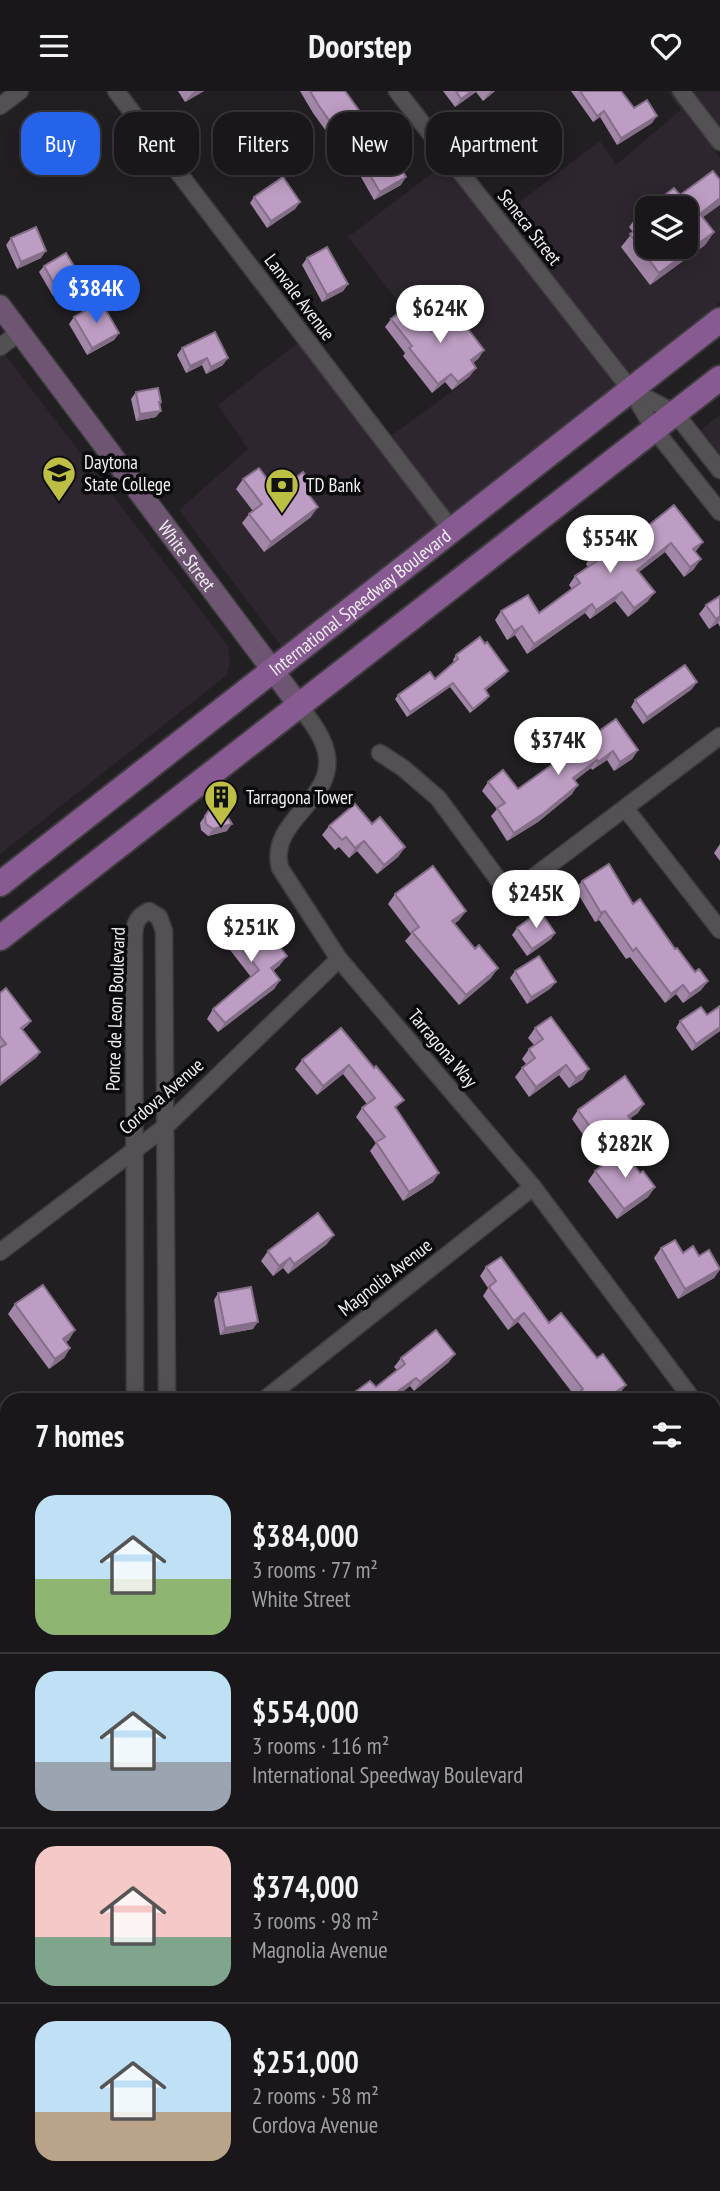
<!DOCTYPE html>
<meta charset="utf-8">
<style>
:root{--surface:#1a171a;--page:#272427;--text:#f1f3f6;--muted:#9f9fa2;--line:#383639;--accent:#2563eb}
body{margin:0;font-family:"PT Sans Narrow",sans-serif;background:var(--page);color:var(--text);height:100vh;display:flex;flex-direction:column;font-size:26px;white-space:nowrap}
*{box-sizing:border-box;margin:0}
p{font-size:23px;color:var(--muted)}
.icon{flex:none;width:38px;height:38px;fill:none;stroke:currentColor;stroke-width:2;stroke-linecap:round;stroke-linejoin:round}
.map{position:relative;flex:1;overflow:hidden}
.drawer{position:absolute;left:0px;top:1302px;width:721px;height:798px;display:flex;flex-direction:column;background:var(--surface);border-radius:21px 21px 0 0;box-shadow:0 4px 18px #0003,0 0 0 2px var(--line)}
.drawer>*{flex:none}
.banner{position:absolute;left:21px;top:21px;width:679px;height:63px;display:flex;gap:14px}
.tools{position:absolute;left:635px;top:105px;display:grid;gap:14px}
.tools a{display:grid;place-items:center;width:63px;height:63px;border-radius:14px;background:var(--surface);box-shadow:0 4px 18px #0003,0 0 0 2px var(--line);font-size:35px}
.price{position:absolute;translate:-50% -60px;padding:0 16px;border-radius:24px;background:#fff;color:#222;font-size:23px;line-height:46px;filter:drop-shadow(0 2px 4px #0008)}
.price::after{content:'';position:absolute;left:50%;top:42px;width:21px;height:16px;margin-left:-10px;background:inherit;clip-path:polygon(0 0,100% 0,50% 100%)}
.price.selected{background:var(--accent);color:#fff}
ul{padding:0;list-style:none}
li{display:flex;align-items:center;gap:21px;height:175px;padding:0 35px}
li+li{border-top:2px solid var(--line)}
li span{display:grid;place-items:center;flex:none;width:196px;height:140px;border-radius:21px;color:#555}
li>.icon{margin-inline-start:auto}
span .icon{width:84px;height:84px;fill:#fffc;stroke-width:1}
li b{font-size:30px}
h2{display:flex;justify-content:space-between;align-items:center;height:84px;padding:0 35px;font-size:30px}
.pill{padding:0 24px;border-radius:21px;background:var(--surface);box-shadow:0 4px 18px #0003,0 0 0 2px var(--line);font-size:24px;line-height:63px}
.pill.selected{background:var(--accent);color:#fff}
header{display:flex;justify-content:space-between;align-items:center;height:91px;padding:0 35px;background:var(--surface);font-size:32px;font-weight:600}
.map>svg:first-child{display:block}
.built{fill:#2d262e;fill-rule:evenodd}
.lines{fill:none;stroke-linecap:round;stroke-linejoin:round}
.street-casing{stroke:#3e3c3f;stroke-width:19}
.secondary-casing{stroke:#3e3c3f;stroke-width:24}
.primary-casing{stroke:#3e3c3f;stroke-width:28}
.street{stroke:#545155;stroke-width:16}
.secondary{stroke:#6e5673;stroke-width:21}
.primary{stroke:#885a92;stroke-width:24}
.wall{fill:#a387a8}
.shaded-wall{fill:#846e88}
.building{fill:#bd9dc3;stroke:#846e88;stroke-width:2;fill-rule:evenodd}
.labels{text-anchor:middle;stroke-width:7;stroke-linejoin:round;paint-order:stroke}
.street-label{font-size:19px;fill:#f1eff2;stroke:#0a090b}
.poi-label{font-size:19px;fill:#f1eff2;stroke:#0a090b;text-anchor:start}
</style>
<header><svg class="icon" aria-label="menu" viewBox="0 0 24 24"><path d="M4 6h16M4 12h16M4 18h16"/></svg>Doorstep<svg class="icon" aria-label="heart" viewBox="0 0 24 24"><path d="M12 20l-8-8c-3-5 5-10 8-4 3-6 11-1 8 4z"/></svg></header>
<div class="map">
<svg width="720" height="2100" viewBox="0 0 720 2100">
<rect width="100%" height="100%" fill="#221f22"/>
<g class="built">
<path d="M667 0H670L720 67V211L630 282 504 123 600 50 616 74 681 19ZM648 117H686V156H648Z"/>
<polygon points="692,0 720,0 720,36 718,33"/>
<polygon points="443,74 616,293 450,423 391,345 462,293 348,146"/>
<polygon points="298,252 437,434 310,537 282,556 179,419 248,358 218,314"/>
<polygon points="0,257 228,555 230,570 227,584 0,763"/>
<polygon points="720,324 720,364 701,339"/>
</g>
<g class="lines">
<g class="street-casing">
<g id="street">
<polyline points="116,0 451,438"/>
<polyline points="397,0 631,299 654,338 720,421"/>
<polyline points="681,0 720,51"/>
<polyline points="0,15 20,0"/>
<polyline points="0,256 20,241"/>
<polyline points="631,299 675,322 720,379"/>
<path d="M298 613C309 628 325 646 327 666 333 710 268 730 280 777L339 868 533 1096 693 1309"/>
<polyline points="380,662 403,677 438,707 500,791 510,795 523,794 720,645"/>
<polyline points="625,717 720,839"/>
<polyline points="0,1161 165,1036 339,868"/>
<path d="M135 1309 134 843C135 831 138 825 149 820L159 826 164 840 167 1309"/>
<polyline points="264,1309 533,1096"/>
<polyline points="714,1335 720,1343"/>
<polyline points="0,1476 7,1471"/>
<polyline points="714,1610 720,1605"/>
<polyline points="714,1644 720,1639"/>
<polyline points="714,2008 720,2004"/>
<polyline points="590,2100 600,2093"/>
</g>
</g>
<g class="secondary-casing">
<g id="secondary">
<path id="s1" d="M0 215 298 613"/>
</g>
</g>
<g class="primary-casing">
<g id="primary">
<path id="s2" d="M0 793 720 229"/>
<polyline points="0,847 720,287"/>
</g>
</g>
<use href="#street" class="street"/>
<use href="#secondary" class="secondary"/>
<use href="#primary" class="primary"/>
</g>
<g class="wall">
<polygon points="178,0 204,0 185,11"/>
<polygon points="300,0 345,0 401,94 374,109 349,65 346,68 313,22"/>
<polygon points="443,0 495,0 483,10 476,1 455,16"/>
<polygon points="571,0 621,0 634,17 652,32 617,54 600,26 593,31"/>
<polygon points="522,37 547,51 542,58 510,82 489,54 494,47"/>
<polygon points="680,104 703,126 714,141 705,154 650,194 621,156 633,141 629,136 638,124"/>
<polygon points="254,106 300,111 295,118 267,137 250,112"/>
<polygon points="11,147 41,167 17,178 6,154"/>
<polygon points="307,167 348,193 343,200 322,211 302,174"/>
<polygon points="44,175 75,192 53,205 39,181"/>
<polygon points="74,226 119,242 114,249 87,264 69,233"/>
<polygon points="391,228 431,240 479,267 473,272 470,285 452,299 445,291 432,302 403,265 405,262 385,236"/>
<polygon points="182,257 223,274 206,283 202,274 186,282 177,264"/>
<polygon points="136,301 161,311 156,326 136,330 131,308"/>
<polygon points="243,388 277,401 311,407 311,426 264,461 242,432 249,423 253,420 236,398"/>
<polygon points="634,446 703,451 695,461 694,478 684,486 665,461 639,481 648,510 628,526 615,510 590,528 585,522 527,563 515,544 507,549 495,529 501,520 539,522 572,498 569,494 575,485 588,476 586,473 592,464"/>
<polygon points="720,505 720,536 718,532 709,538 699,523 706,514"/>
<polygon points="456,564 505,584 486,599 489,605 486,609 470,622 450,596 407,626 395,608 398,604 435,588 454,571 453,569"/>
<polygon points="692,598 643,633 631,616 635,609"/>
<polygon points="616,628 638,659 632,668 614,680 607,669 592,679 591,677 575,689 572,703 538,731 507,750 491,725 497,718 482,700 488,691 518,698"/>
<polygon points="209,719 227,740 208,745 201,739 200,732"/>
<polygon points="372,733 405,756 398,766 377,783 357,760 349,767 339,756 335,759 322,744 329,735"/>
<polygon points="720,753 720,770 714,762"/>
<polygon points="582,790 633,813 675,858 695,881 708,890 701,899 683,912 676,903 665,912 630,866 626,868 599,829 595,831 575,798"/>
<polygon points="395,803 466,820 459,829 454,833 491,887 459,914 405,850 411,843 388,813"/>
<polygon points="242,831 280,874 273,880 280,889 274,898 218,941 207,928 213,918 251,886 216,841 222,832"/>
<polygon points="517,837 555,842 551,848 527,865 512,844"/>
<polygon points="515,880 551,897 527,913 510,887"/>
<polygon points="0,902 31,930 28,934 22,939 37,966 1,956 0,955"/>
<polygon points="707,924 720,940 692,960 676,937 680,930"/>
<polygon points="341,937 397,1018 433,1091 403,1110 370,1060 376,1052 356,1026 362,1017 367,1013 343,983 317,1004 295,978 302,969"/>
<polygon points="535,937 583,988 569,997 559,984 529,1006 515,986 522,977 526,973 522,968 529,958 534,954 528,947"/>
<polygon points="578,1019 638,1022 630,1027 628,1042 598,1065 572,1028"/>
<polygon points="595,1080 640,1082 655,1096 648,1106 617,1128 588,1090"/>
<polygon points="327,1153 288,1183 283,1177 273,1185 261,1170 268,1160"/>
<polygon points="661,1157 699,1165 720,1178 714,1187 678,1208 654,1167"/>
<polygon points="486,1176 549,1232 597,1267 626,1294 619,1303 610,1309 568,1309 574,1304 518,1231 508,1239 483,1205 488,1197 480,1185"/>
<polygon points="218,1202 253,1238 220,1244 214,1209"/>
<polygon points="15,1213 69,1249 66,1251 70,1257 64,1267 49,1278 8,1223"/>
<polygon points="401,1267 449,1271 414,1300 410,1295 392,1309 376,1296 397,1279 394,1276"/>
<polygon points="720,1857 720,1921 714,1926 714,1861"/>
<polygon points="243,2093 271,2093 267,2100 239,2100"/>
<polygon points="274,2093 324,2093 327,2097 325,2100 279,2100"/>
</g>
<g class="shaded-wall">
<polygon points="195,0 204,0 185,11 192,2"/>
<polygon points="472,0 477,0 455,16 461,8"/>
<polygon points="491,0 495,0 483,10 489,2"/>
<polygon points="604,20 600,26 593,31 597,25"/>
<polygon points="657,25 652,32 617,54 621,47"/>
<polygon points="547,51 542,58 510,82 514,75"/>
<polygon points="406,86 401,94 374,109 380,101"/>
<polygon points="720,107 720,114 691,135 700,123"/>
<polygon points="300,111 295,118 267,137 271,130"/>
<polygon points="714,141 705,154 650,194 659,182"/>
<polygon points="46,160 41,167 17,178 21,171"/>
<polygon points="80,185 75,192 53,205 57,198"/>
<polygon points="348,193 343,200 322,211 327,204"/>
<polygon points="119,242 114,249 87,264 92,257"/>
<polygon points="484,259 479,267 465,278 471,269"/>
<polygon points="207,267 202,274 186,282 190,275"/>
<polygon points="228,267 223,274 206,283 211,276"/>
<polygon points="476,277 470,285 452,299 458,291"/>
<polygon points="451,283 445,291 432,302 438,293"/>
<polygon points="161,320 156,326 136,330 140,323"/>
<polygon points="318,416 311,426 264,461 271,451"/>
<polygon points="703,451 696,460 686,468 693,458"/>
<polygon points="671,452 665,461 630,488 637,479"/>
<polygon points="701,468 694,478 684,486 690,476"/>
<polygon points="622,501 615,510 590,528 596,519"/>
<polygon points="655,501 648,510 628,526 634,517"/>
<polygon points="592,513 585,522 527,563 534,553"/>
<polygon points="720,525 720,529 718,532 709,538 716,528"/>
<polygon points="522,535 515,544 507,549 514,540"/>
<polygon points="508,580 505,584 482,602 485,598"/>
<polygon points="697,591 692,598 643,633 647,626"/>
<polygon points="453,592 450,596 407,626 410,621"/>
<polygon points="489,605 486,609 470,622 473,618"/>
<polygon points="638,659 632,668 614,680 620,671"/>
<polygon points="613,660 607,669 592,679 598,671"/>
<polygon points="597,669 591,677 567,696 573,687"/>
<polygon points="578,694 572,703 538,731 507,750 514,742"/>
<polygon points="232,733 227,740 208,745 213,738"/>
<polygon points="364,750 357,760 349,767 355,757"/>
<polygon points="405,756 398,766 377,783 384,774"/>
<polygon points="466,820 459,829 445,840 452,830"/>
<polygon points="605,820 599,829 595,831 601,822"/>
<polygon points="555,842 551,848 527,865 532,858"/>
<polygon points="287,865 280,874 264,886 271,877"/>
<polygon points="498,877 491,887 459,914 466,904"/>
<polygon points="280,889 274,898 218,941 225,932"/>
<polygon points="708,890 701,899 683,912 690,903"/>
<polygon points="556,891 551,897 527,913 531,906"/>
<polygon points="683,894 676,903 665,912 671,903"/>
<polygon points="720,936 720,940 692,960 696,953"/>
<polygon points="40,961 37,966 0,995 0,993"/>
<polygon points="349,974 343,983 317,1004 323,995"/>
<polygon points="566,974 559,984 529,1006 536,996"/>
<polygon points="589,978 583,988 569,997 576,987"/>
<polygon points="644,1013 638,1022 621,1034 628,1025"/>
<polygon points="634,1033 628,1042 598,1065 605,1056"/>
<polygon points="439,1082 433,1091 403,1110 409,1101"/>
<polygon points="655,1096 648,1106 617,1128 624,1118"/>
<polygon points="334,1144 327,1153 288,1183 294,1173"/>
<polygon points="290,1167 283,1177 273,1185 279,1175"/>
<polygon points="720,1178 714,1187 678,1208 685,1198"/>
<polygon points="524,1222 518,1231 508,1239 514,1230"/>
<polygon points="258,1231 253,1238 220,1244 225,1237"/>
<polygon points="75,1239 69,1249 57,1257 63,1248"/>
<polygon points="70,1257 64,1267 49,1278 55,1268"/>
<polygon points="455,1263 449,1271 414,1300 420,1291"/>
<polygon points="416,1287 410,1295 392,1309 390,1306"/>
<polygon points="626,1294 619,1303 610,1309 604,1309"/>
<polygon points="7,1399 7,1404 0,1409 0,1404"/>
<polygon points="720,1468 720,1473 714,1478 714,1474"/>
<polygon points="7,1614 7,1617 5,1620 0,1624 0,1619"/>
<polygon points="7,1688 7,1693 0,1698 0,1693"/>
<polygon points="720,1744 720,1749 714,1753 714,1748"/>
<polygon points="7,1759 6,1765 0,1769 0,1764"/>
<polygon points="720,1916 720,1921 714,1926 714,1920"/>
</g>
<g class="building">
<polygon points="310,0 345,0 384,54 387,52 406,86 380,101 354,57 351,60 319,15"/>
<polygon points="456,0 472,0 461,8"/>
<polygon points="580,0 621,0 634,17 647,9 657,25 621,47 604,20 597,25"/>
<polygon points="532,30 547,51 514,75 494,47 517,31 522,37"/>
<path d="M713 80 720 89V107L700 123 714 141 659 182 630 143 645 133 638 124 674 97 680 104ZM648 117H686V156H648Z"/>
<polygon points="283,86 300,111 271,130 254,106"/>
<polygon points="36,136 46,160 21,171 11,147"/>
<polygon points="327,156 348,193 327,204 307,167"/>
<polygon points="66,162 80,185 57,198 44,175"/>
<polygon points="101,211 119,242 92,257 74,226"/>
<polygon points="410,213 431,240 455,221 484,259 471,269 476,277 458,291 451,283 438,293 409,257 412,255 391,228"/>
<polygon points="215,241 228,267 211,276 207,267 190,275 182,257"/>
<polygon points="158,297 161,311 159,311 161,320 140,323 136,301"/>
<polygon points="259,377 277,401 303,381 316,399 309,404 318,416 271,451 249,423 262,413 243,388"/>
<polygon points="674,414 703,451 693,458 701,468 690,476 671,452 637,479 655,501 634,517 622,501 596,519 592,513 534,553 522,535 514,540 501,520 528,504 539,522 580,492 575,485 597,470 592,464 627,437 634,446"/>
<polygon points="720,505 720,525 716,528 706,514"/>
<polygon points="480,546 485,553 487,551 508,580 485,598 489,605 473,618 453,592 410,621 398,604 430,581 435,588 458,568 456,564"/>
<polygon points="685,574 697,591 647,626 635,609"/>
<polygon points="616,628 638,659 620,671 613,660 598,671 597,669 573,687 578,694 544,722 514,742 497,717 505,712 488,691 503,679 518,698"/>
<polygon points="355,713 372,733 380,726 405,756 384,774 364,750 355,757 346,746 342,749 329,735"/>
<polygon points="216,717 224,720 232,733 213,738 206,733 205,725 209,719"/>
<polygon points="609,773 633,813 640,808 675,858 677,857 695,881 699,878 708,890 690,903 683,894 671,903 636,857 633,860 605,820 601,822 582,790"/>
<polygon points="433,775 466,820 452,830 475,858 479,854 498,877 466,904 412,841 419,836 395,803"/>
<polygon points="540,820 555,842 532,858 517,837"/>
<polygon points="234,822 242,831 253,822 287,865 271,877 280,889 225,932 213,918 259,879 222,832"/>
<polygon points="539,865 556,891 531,906 515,880"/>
<polygon points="6,897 31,930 21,937 40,961 0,993 0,957 6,953 0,945 0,902"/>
<polygon points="720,915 720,936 696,953 680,930 701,916 707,924"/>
<polygon points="551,926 589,978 576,987 566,974 536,996 522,977 535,967 529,958 543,948 535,937"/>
<polygon points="341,937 374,977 376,975 404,1009 395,1016 439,1082 409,1101 376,1051 385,1046 362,1017 375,1007 349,974 323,995 302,969"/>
<polygon points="625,985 644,1013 628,1025 634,1033 605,1056 578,1019"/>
<polygon points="623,1060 640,1082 643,1080 655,1096 624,1118 595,1080"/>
<polygon points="318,1122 334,1144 294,1173 290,1167 279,1175 268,1160"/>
<polygon points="675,1149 683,1162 693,1155 699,1165 709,1159 720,1178 685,1198 661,1157"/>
<polygon points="501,1166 549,1232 561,1222 597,1267 603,1263 626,1294 604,1309 569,1309 583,1298 524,1222 514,1230 489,1196 496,1190 486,1176"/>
<polygon points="43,1194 75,1239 63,1248 70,1257 55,1268 15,1213"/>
<polygon points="251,1196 258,1231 225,1237 218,1202"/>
<polygon points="436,1239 455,1263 420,1291 416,1287 390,1306 392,1309 344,1309 370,1290 376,1296 405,1273 401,1267"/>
<polygon points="7,1345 7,1399 0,1404 0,1350"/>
<polygon points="714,1421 720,1429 720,1468 715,1473"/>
<polygon points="0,1596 7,1604 7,1614 0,1619"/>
<polygon points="7,1669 7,1688 0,1693 0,1673"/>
<polygon points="720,1703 720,1744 714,1748 714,1707"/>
<polygon points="0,1737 7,1747 7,1759 0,1764"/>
<polygon points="714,1749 719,1756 714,1760"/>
<polygon points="720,1857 720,1916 714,1920 714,1882 719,1878 714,1871 714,1861"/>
<polygon points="720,2069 720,2097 716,2100 679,2100 688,2093 714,2093 714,2073"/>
<polygon points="256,2093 271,2093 268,2099"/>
<polygon points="290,2093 324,2093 327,2097 324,2100 295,2100"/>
</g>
<defs>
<g id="university-pin" transform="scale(1.75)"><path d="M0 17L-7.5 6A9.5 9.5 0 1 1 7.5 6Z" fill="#bcbf43" stroke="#0a090b"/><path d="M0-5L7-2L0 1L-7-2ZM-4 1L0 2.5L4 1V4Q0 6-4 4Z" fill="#111"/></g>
<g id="bank-pin" transform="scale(1.75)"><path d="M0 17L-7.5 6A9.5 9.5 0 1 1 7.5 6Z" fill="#bcbf43" stroke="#0a090b"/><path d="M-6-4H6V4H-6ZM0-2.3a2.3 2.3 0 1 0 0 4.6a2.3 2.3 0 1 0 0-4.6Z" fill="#111"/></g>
<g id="building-pin" transform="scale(1.75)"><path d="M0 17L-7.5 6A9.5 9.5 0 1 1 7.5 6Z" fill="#bcbf43" stroke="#0a090b"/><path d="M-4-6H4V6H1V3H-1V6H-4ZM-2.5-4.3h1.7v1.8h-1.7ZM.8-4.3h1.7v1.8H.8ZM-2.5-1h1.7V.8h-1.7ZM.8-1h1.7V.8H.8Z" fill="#111"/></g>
</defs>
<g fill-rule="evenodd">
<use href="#university-pin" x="59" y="382"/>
<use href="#bank-pin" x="282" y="394"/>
<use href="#building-pin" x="221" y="706"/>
</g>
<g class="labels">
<g class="street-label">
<text transform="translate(530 136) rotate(52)" y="7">Seneca Street</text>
<text transform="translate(300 206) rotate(53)" y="7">Lanvale Avenue</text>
<text dy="7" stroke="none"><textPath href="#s1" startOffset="312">White Street</textPath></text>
<text dy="7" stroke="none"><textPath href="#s2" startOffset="457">International Speedway Boulevard</textPath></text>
<text transform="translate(115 918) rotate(-88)" y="7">Ponce de Leon Boulevard</text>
<text transform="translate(443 957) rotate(50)" y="7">Tarragona Way</text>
<text transform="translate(161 1005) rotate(-41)" y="7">Cordova Avenue</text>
<text transform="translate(385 1186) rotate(-38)" y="7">Magnolia Avenue</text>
</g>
<g class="poi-label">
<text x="84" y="378">Daytona<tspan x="84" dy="22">State College</tspan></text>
<text x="306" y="401">TD Bank</text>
<text x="246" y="713">Tarragona Tower</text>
</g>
</g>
</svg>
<div class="tools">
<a><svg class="icon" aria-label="layers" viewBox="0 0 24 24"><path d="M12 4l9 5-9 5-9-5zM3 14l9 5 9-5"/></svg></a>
</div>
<b class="price selected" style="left:96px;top:234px">$384K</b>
<b class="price" style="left:440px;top:254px">$624K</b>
<b class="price" style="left:610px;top:484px">$554K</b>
<b class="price" style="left:558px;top:686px">$374K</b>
<b class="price" style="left:536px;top:839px">$245K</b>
<b class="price" style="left:251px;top:873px">$251K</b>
<b class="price" style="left:625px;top:1089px">$282K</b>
<div class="banner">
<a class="pill selected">Buy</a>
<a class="pill">Rent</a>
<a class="pill">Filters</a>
<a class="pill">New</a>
<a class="pill">Apartment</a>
</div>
<section class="drawer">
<h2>7 homes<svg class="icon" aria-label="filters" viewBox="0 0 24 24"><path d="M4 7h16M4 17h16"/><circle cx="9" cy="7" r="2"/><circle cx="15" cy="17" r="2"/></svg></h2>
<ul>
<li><span style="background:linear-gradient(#bfe0f5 60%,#8fb573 0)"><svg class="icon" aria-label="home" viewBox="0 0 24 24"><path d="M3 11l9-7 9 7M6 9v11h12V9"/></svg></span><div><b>$384,000</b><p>3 rooms · 77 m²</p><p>White Street</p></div></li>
<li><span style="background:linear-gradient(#bfe0f5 65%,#9aa5b1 0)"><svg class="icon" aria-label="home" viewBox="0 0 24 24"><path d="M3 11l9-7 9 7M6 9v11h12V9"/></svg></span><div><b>$554,000</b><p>3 rooms · 116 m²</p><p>International Speedway Boulevard</p></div></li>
<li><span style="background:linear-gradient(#f6c9c9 65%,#7fa58c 0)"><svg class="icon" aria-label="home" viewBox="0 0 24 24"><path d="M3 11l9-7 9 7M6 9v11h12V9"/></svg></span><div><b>$374,000</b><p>3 rooms · 98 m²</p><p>Magnolia Avenue</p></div></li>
<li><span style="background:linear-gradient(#bfe0f5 65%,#b9a48a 0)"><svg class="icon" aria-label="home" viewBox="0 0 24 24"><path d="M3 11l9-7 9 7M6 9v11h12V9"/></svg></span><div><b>$251,000</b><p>2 rooms · 58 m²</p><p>Cordova Avenue</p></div></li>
</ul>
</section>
</div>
